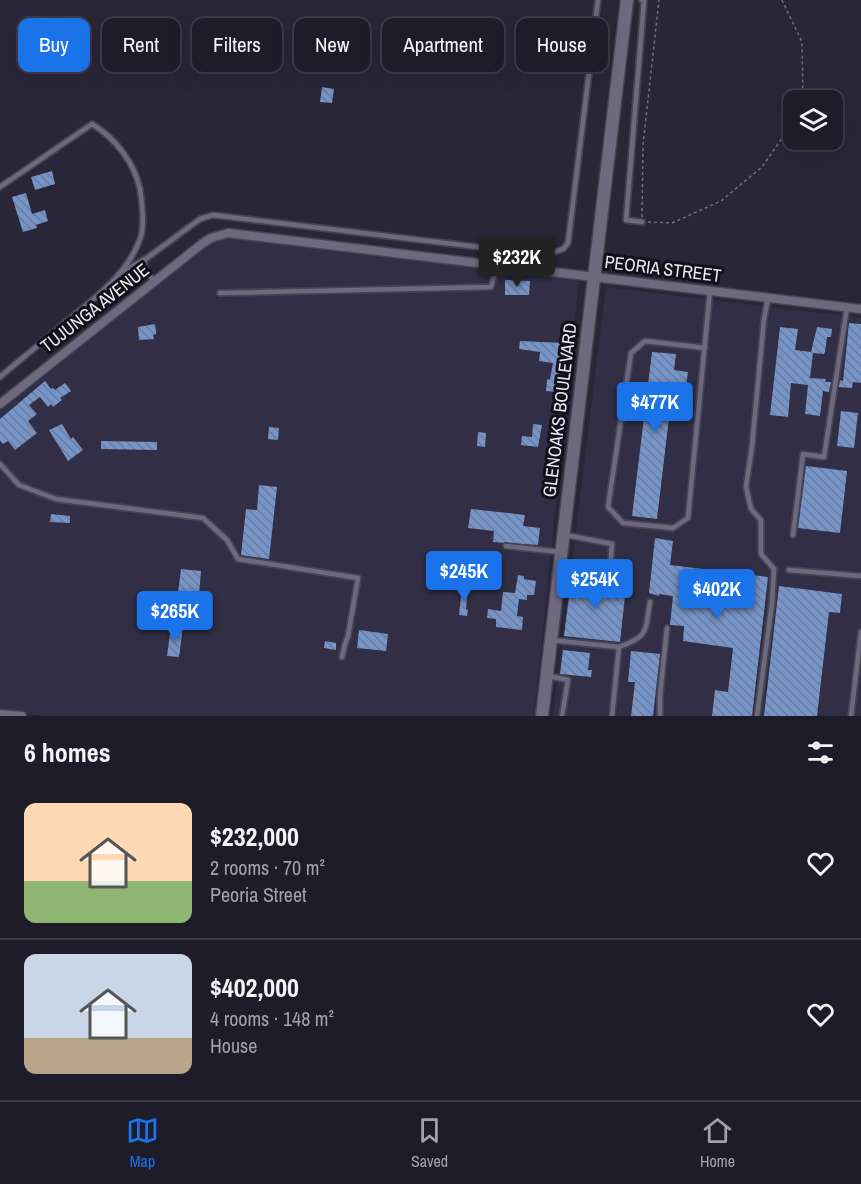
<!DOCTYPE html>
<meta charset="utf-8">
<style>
:root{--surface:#1f1c2a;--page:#2c2936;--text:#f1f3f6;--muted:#a1a1a8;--line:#3c3a47;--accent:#1a73e8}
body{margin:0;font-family:"Archivo Narrow",sans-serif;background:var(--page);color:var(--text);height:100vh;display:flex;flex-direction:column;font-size:22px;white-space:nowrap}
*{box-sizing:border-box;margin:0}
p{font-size:20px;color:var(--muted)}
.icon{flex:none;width:33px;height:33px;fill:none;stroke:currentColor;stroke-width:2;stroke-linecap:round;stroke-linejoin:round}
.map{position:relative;height:716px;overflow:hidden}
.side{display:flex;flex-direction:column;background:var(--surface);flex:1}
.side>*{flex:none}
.hud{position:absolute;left:18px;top:18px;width:825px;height:54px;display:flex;gap:12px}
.fabs{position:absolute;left:783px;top:90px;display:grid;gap:12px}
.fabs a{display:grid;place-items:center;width:60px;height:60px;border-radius:12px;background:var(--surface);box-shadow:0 6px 24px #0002,0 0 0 2px var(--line);font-size:30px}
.price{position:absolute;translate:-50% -51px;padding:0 14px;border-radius:6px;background:var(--accent);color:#fff;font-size:20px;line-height:39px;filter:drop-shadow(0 2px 3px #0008)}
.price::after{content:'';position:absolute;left:50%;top:36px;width:18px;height:14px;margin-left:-9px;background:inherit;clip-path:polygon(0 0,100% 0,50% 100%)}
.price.active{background:#222;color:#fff}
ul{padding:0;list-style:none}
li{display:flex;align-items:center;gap:18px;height:150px;padding:0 24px}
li+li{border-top:2px solid var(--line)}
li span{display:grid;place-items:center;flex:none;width:168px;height:120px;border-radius:12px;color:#555}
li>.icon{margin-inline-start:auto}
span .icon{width:72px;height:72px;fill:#fffc;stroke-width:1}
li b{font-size:26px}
h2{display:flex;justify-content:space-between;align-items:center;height:72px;padding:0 24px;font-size:26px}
.pill{padding:0 21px;border-radius:12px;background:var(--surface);box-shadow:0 6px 24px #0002,0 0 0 2px var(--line);font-size:21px;line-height:54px}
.pill.active{background:var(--accent);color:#fff}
.tab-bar{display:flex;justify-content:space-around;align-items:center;height:84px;border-top:2px solid var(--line);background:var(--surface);font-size:16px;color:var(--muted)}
.tab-bar a{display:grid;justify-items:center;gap:3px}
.tab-bar .active{color:var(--accent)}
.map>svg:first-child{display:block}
.built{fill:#312e46}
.building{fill:url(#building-back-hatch)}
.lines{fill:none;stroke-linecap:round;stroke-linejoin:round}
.lane-casing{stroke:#464352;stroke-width:8}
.street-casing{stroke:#464352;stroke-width:11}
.secondary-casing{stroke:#464352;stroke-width:15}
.path{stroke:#737080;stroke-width:1.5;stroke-dasharray:3 3;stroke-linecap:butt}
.lane{stroke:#6d6a7f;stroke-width:4.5}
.street{stroke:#6d6a7f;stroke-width:8}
.secondary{stroke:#6d6a7f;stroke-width:12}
.labels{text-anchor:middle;stroke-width:6;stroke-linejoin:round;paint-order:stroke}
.street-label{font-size:18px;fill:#e9e7f4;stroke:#121019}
</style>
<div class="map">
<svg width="861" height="716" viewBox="0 0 861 716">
<defs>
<pattern id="building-back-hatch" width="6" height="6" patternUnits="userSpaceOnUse" patternTransform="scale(1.5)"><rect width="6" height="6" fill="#7794c7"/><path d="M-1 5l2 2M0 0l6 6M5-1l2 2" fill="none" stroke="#687ca1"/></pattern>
</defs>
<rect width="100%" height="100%" fill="#292638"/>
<g class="built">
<polygon points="227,237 579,281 534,716 43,716 0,711 0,411 210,243 217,238"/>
<polygon points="606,287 861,318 861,716 553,716"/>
</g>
<g class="building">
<polygon points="322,87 334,89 332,103 320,102"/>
<polygon points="52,171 55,184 35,190 31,177"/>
<polygon points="26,193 32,214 45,210 48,221 36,225 37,228 23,232 12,197"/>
<polygon points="505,280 530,281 529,295 505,295"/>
<polygon points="849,323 861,324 861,383 853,382 852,388 839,387 840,380 843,381"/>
<polygon points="155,324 156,331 156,334 153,335 154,339 139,340 138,327"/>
<polygon points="780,327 798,329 795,350 811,352 817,327 832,329 831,337 827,337 825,352 824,354 813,353 810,378 826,379 825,382 831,382 829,392 823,391 820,416 805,414 808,385 791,383 788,417 770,415"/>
<polygon points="520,341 563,343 558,392 546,391 547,380 550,379 553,363 539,361 540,352 519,349"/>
<polygon points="652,352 676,354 674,370 688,372 686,386 673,384 657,519 632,516"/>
<polygon points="45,381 51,389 53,388 55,390 65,383 71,391 60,398 62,400 53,407 51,404 48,407 40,397 29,405 37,414 28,421 37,433 15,450 8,441 3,444 0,441 0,419"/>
<polygon points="841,411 858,413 854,448 837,446"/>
<polygon points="62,424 71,439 73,437 83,450 68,461 49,430"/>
<polygon points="533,424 542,425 538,447 521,445 522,436 532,437"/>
<polygon points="269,427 279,428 278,440 268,439"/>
<polygon points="478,432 486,433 485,447 477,446"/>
<polygon points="101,441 157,442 157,450 101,449"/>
<polygon points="806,466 847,471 840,533 798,528"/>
<polygon points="259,485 277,487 269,559 241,555 246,509 257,510"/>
<polygon points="471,509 525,515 523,526 540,528 538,545 493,542 494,531 468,528"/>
<polygon points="51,514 70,516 70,523 50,522"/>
<polygon points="655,538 673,541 670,565 768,577 752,716 712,716 715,690 728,692 733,648 683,641 684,626 670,625 673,596 659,594 659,596 649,593"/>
<polygon points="181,569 201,571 199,595 178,593"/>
<polygon points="576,574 595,576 594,583 626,587 620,642 564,636 571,581 575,581"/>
<polygon points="518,575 524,576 524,579 536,581 534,595 527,595 527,600 519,599 517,616 523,617 522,630 496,627 496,619 487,618 488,609 501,611 503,592 515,593"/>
<polygon points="779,586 842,594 840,613 829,612 817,716 764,716"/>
<polygon points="462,587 468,588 466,609 468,610 467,616 459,615"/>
<polygon points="171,626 183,627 179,657 167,656"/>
<polygon points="359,630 388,634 386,651 357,648"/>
<polygon points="325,641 336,643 336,650 324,648"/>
<polygon points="563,650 590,653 588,670 592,670 591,677 560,674"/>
<polygon points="631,651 660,654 653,716 631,716 635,682 628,682"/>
</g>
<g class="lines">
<g class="lane-casing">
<g id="lane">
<path d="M0 187 92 124C115 138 134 162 140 189 142 201 145 228 140 239 127 275 95 298 67 321 45 340 22 358 0 377"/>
<polyline points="642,222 626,220 644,1 642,0"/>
<polyline points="145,259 144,266 154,282"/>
<polyline points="120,273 147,258 200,219 213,215 545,255 563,249 568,243 598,0"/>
<polyline points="220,293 491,287 497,266"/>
<polyline points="705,348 645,341 631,353 608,507 623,523 673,528 688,518 710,291"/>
<polyline points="0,464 19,485 56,499 203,518 227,540 238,559 358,578 348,636 345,644 342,657"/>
<polyline points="566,535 612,544 610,568"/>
<polyline points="793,535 803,454 824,457 847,307"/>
<polyline points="506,546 559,552"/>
<polyline points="789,570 861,576"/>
<path d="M551 640 619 647C649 636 645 632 650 602"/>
<polyline points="548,676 568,680 562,716"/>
<polyline points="612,716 619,647"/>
<polyline points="660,716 660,695 667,628"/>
<polyline points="757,716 772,603 774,569 761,554 761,520 751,509 746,487 752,446 764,319 768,298"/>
<polyline points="851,716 861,632"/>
</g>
</g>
<g class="street-casing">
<g id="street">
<polyline points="0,404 203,243 211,238 228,233 861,309"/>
<polyline points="0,714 22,716"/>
</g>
</g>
<g class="secondary-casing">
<polyline id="secondary" points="542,716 627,0"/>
</g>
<g class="path">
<polyline points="782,0 802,42 803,100"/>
<polyline points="642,217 643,145 659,0"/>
<polyline points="648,222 672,223 721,201 762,167 794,121"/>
</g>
<use href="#lane" class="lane"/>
<use href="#street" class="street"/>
<use href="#secondary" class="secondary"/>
</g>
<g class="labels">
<g class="street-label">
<text transform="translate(663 269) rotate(7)" y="6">PEORIA STREET</text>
<text transform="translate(95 308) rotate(-38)" y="6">TUJUNGA AVENUE</text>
<text transform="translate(560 410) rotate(-83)" y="6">GLENOAKS BOULEVARD</text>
</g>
</g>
</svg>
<div class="fabs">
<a><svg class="icon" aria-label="layers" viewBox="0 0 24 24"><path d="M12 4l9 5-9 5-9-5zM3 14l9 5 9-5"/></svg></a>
</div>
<b class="price active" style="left:517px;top:288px">$232K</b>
<b class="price" style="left:655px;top:433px">$477K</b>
<b class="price" style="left:464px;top:602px">$245K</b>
<b class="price" style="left:595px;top:610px">$254K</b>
<b class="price" style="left:717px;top:620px">$402K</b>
<b class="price" style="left:175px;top:642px">$265K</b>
<div class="hud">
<a class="pill active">Buy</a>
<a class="pill">Rent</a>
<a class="pill">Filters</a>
<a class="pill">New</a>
<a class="pill">Apartment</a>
<a class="pill">House</a>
</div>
</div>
<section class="side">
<h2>6 homes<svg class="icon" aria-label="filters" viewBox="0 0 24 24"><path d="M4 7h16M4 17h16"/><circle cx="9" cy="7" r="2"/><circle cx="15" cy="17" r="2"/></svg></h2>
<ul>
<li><span style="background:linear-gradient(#ffd9b3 65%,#8fb573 0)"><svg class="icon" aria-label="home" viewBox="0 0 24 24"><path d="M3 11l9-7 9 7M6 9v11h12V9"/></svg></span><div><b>$232,000</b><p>2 rooms · 70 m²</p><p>Peoria Street</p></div><svg class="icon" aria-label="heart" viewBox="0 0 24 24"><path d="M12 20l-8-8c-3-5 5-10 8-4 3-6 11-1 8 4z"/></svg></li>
<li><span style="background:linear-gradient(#c9d6e8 70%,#b9a48a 0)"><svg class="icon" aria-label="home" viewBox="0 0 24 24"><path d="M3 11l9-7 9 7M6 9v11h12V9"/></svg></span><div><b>$402,000</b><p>4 rooms · 148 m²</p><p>House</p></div><svg class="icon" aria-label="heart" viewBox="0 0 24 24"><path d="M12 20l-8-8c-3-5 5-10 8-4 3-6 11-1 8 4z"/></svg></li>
</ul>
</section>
<nav class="tab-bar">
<a class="active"><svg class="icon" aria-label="map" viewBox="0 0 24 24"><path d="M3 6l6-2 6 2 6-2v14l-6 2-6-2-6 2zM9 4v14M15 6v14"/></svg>Map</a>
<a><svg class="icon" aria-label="saved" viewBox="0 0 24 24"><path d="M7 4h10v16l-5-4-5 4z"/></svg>Saved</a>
<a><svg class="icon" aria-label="home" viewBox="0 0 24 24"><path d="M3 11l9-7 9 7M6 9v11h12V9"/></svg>Home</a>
</nav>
